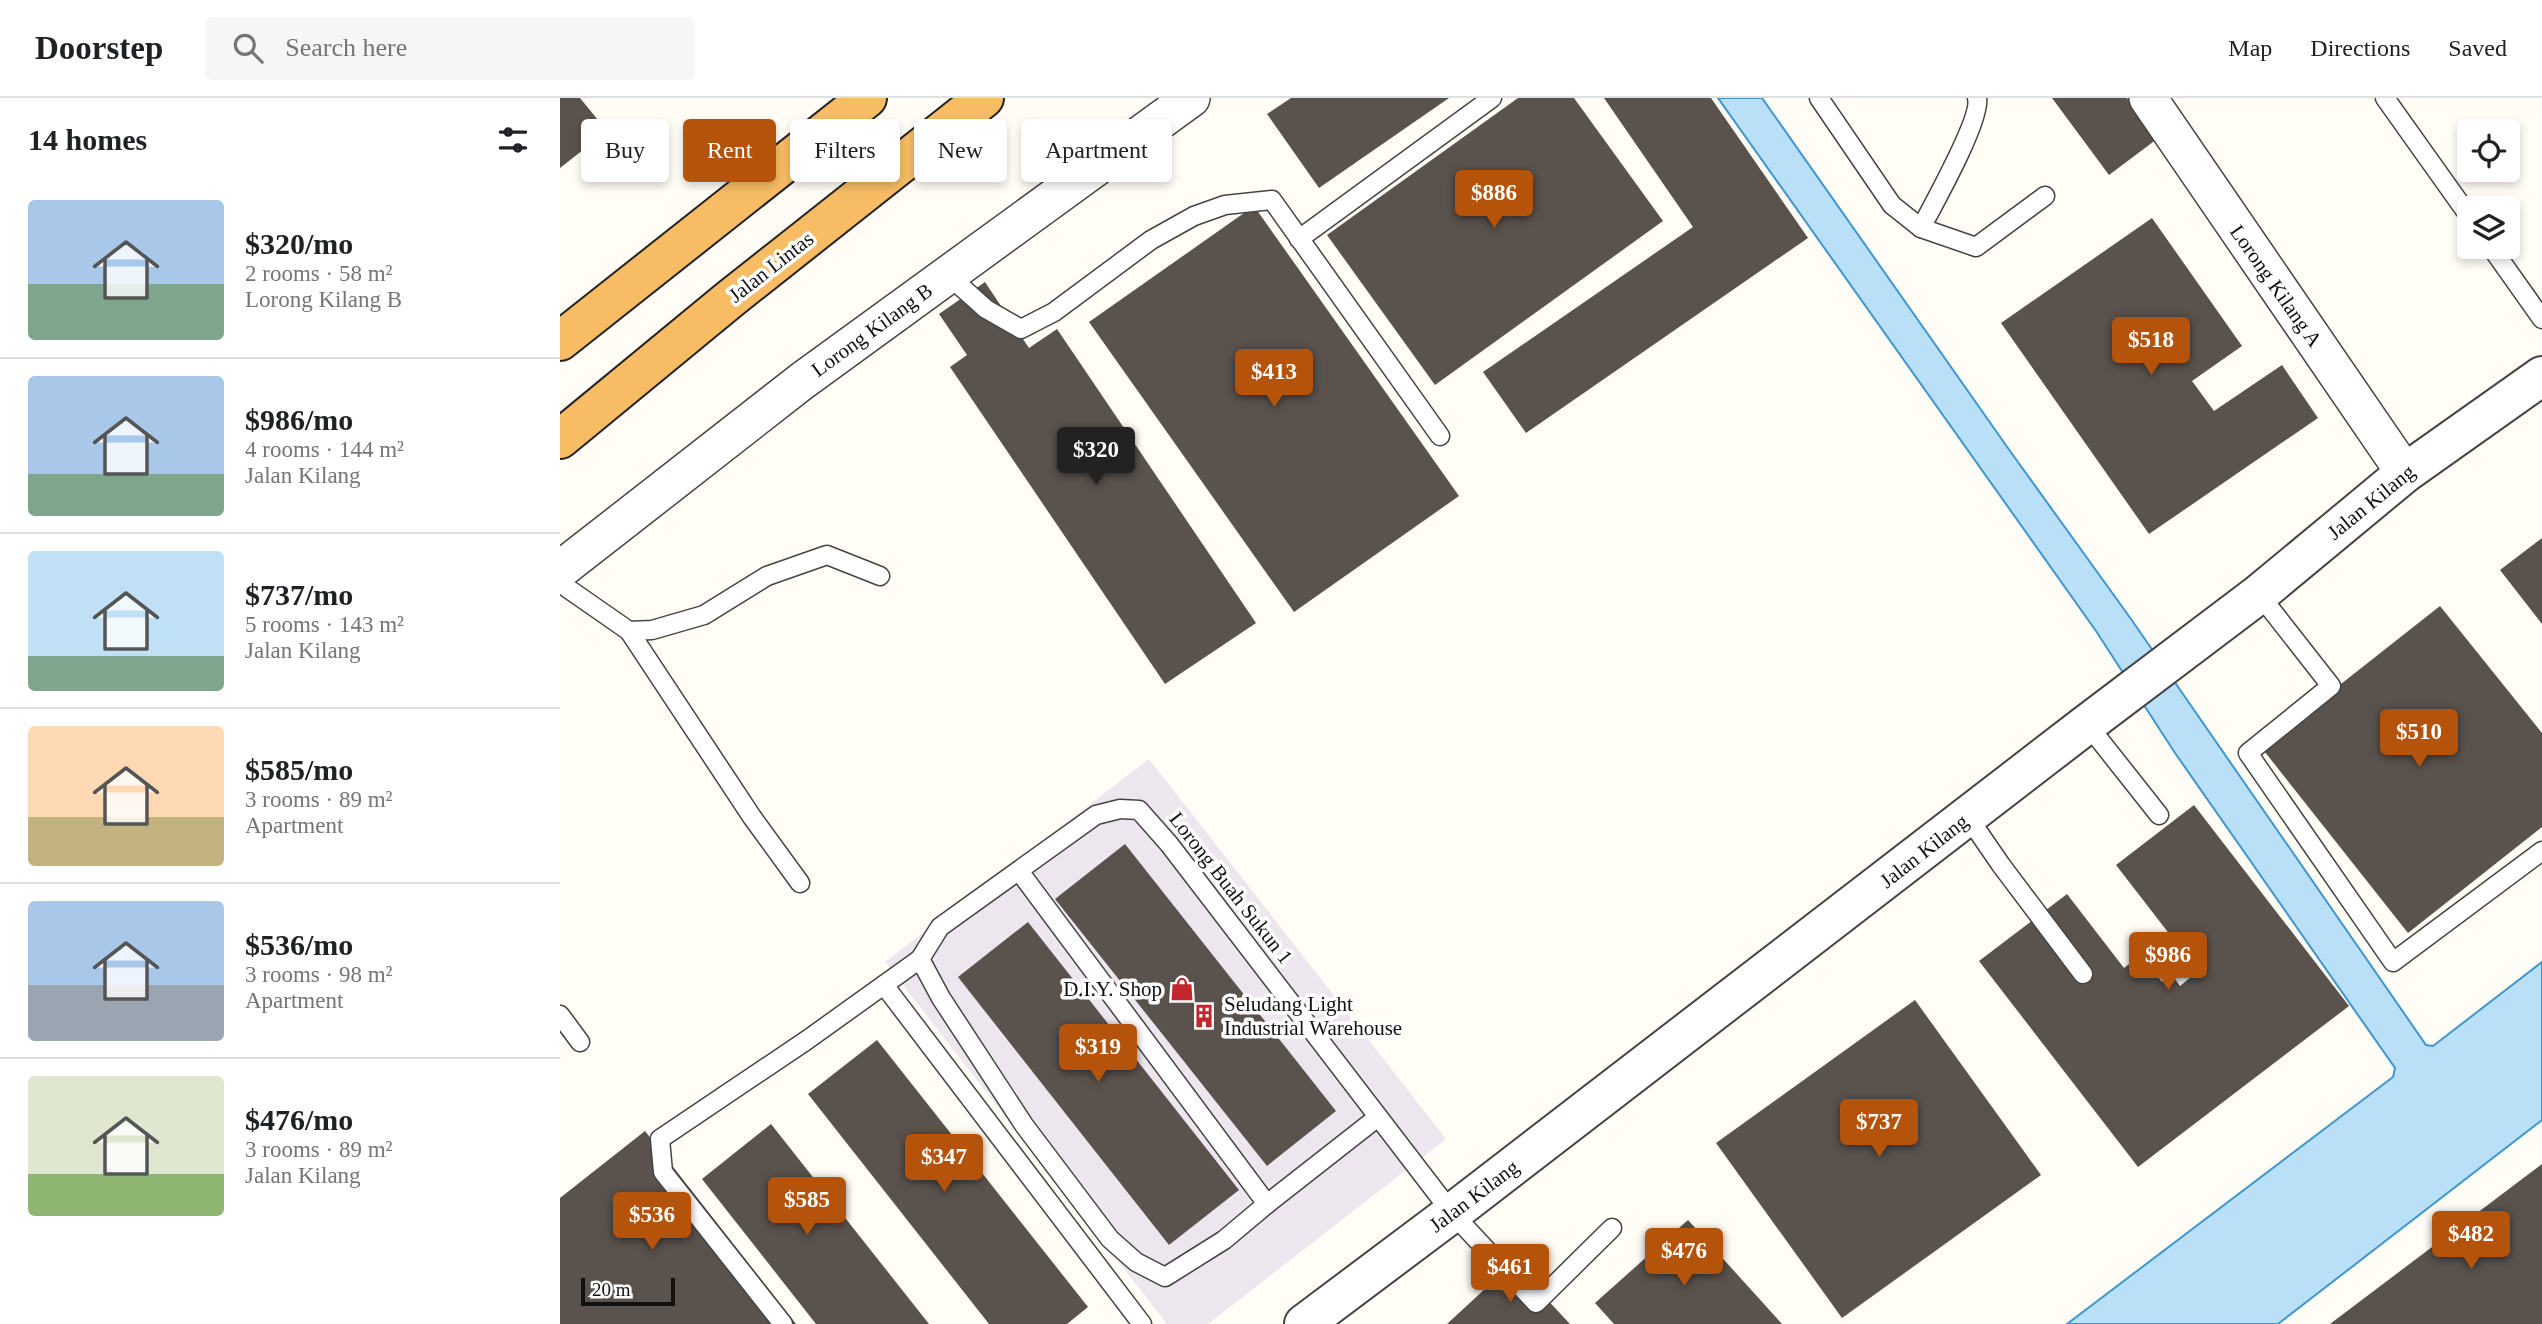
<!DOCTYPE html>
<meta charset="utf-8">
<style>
:root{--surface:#fff;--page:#f6f6f6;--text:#202124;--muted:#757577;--line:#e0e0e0;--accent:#b45309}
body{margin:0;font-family:Georgia,serif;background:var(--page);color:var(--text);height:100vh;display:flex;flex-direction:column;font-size:26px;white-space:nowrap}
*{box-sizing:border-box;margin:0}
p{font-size:23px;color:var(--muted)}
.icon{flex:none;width:38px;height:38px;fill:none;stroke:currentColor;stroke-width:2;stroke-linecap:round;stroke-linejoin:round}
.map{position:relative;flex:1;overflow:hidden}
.sheet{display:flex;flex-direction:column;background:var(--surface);width:560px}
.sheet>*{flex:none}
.top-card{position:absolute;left:21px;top:21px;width:665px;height:63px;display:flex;gap:14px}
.fabs{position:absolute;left:1897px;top:21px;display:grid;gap:14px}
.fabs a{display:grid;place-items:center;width:63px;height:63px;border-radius:7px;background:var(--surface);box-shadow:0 4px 10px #0003;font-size:35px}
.scale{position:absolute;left:21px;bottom:18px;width:94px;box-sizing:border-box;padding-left:7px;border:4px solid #111;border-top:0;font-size:19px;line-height:24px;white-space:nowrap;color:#111;-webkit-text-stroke:5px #fff;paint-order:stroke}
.price{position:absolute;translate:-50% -60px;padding:0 16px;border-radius:7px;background:var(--accent);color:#fff;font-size:23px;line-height:46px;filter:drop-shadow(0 2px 4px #0008)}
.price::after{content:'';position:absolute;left:50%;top:42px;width:21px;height:16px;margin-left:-10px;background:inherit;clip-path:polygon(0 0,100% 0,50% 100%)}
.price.selected{background:#222;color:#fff}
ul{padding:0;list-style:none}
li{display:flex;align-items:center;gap:21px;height:175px;padding:0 28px}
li+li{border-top:2px solid var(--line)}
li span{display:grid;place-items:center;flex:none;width:196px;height:140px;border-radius:7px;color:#555}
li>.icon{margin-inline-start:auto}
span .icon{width:84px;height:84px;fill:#fffc;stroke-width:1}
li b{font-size:30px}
h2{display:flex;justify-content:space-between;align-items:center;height:84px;padding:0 28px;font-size:30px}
.chip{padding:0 24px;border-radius:7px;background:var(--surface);box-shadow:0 4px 10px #0003;font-size:24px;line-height:63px}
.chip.selected{background:var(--accent);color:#fff}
header{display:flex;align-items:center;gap:42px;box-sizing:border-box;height:98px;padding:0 35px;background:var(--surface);border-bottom:2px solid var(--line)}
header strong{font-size:33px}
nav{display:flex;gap:38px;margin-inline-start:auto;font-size:24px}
.search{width:490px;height:63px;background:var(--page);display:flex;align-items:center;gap:18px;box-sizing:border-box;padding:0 24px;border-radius:7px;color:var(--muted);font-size:26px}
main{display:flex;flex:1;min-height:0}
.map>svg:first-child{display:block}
.industrial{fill:#eee6ef}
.water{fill:#b9e0f7;stroke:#3f96cf;stroke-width:2}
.building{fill:#5a524d}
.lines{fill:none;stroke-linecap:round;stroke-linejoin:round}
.service-casing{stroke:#444;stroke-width:21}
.minor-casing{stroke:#444;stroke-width:40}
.tertiary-casing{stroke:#444;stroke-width:42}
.trunk-casing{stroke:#222;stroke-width:42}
.service{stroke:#fff;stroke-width:18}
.minor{stroke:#fff;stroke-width:37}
.tertiary{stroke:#fff;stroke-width:38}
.trunk{stroke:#f7bc64;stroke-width:38}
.labels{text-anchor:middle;stroke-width:7;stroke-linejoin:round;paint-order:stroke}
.street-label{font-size:21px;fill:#111;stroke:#fff}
.poi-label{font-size:21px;fill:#111;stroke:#fff;text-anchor:end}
</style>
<header>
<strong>Doorstep</strong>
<div class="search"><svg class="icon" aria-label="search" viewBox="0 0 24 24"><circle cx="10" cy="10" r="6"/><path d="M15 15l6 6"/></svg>Search here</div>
<nav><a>Map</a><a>Directions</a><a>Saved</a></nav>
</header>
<main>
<section class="sheet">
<h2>14 homes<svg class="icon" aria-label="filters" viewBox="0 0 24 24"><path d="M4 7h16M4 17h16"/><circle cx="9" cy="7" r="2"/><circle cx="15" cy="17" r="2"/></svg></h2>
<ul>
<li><span style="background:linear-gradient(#a9c7e8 60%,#7fa58c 0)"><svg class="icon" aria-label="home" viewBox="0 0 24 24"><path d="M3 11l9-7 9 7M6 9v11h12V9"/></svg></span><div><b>$320/mo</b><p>2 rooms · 58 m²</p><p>Lorong Kilang B</p></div></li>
<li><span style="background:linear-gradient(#a9c7e8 70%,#7fa58c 0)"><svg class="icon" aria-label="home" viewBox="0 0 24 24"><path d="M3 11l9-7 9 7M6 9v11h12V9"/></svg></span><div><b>$986/mo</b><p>4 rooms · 144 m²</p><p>Jalan Kilang</p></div></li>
<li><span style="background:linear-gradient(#bfe0f5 75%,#7fa58c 0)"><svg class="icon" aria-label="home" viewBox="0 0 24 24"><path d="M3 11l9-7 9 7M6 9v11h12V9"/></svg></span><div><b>$737/mo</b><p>5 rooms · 143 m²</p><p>Jalan Kilang</p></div></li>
<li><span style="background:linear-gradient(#ffd9b3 65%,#c2b280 0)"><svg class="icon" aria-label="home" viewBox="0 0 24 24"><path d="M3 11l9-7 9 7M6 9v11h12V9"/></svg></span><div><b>$585/mo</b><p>3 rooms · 89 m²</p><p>Apartment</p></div></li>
<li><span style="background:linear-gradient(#a9c7e8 60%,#9aa5b1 0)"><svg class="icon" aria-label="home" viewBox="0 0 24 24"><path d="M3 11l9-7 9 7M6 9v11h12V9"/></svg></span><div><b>$536/mo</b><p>3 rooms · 98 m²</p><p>Apartment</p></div></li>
<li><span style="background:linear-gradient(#dfe7d0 70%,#8fb573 0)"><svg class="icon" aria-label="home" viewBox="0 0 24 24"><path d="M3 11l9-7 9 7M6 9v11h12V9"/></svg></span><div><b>$476/mo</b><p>3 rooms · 89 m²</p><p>Jalan Kilang</p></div></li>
</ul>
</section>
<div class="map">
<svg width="1982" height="1226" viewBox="0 0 1982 1226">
<rect width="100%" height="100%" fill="#fffdf5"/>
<polygon class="industrial" points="589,661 886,1041 648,1226 607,1226 325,864"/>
<polygon class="water" points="1158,0 1202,0 1450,353 1571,521 1866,947 1873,948 1982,864 1982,1022 1718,1226 1507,1226 1833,979 1835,970 1615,655 1536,533"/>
<g class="building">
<polygon points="0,0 20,0 47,33 0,70"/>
<polygon points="731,0 889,0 759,90 707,16"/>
<polygon points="958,0 1014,0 1103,123 875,287 767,137"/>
<polygon points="1044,0 1151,0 1248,140 966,335 923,274 1133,129"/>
<polygon points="1492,0 1567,0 1597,41 1549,77"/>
<polygon points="694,108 899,398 734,514 529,224"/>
<polygon points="1592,120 1682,248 1632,283 1654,313 1722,267 1758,320 1589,436 1441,225"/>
<polygon points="425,184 469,250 497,231 696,525 605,586 390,269 407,257 379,216"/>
<polygon points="1982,440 1982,526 1940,472"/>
<polygon points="1880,508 1982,635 1982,729 1848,835 1701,649"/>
<polygon points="1634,707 1789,908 1578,1069 1419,863 1507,796 1564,870 1581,857 1602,884 1612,877 1620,888 1638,873 1556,767"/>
<polygon points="565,746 776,1013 707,1068 495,801"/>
<polygon points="468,824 679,1092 609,1147 398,879"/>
<polygon points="1355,902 1481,1077 1282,1220 1156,1045"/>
<polygon points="317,942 528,1209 507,1226 429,1226 248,996"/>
<polygon points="211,1026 369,1226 256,1226 142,1081"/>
<polygon points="85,1033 236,1226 0,1226 0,1100"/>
<polygon points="1982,1066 1982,1226 1770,1226"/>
<polygon points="1128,1122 1222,1226 1054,1226 1035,1205"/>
<polygon points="953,1165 1010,1226 887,1226"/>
</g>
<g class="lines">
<g class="service-casing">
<g id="service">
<polyline points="1259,0 1332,107 1361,130 1416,149 1485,98"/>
<polyline points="1825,0 1909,118"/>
<path d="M1361 130C1373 107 1422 20 1417 0"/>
<polyline points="739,141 932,0"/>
<polyline points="1931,149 1982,221"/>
<polyline points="388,177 426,211 461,231 494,214 591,142 634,118 665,107 712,102 880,338"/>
<polyline points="0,485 69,533 92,532 144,517 207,478 267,457 320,478"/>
<polyline points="1699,496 1771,588 1688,655 1833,864 1982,753"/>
<polyline points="69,533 192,719 240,785"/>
<polyline points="1527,626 1599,717"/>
<polyline points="1408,719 1441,767 1523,876"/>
<polyline points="360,861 381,900 464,1027 550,1141 576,1164 605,1179 664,1142 707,1106 459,773"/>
<polyline points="324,887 582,1226"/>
<polyline points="0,917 20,944"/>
<polyline points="707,1106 818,1019"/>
<polyline points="223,1226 103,1074 100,1041 247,942 360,861 380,829 536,717 560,711 579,712 609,746 892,1115 976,1205 1052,1130"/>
</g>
</g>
<g class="minor-casing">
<g id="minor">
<polyline points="1588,0 1845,375"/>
<polyline points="0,472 242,283 631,0"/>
</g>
</g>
<g class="tertiary-casing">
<polyline id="tertiary" points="744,1226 892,1115 1527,626 1699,496 1845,375 1982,278"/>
</g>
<g class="trunk-casing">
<g id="trunk">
<polyline points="0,243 307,0"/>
<polyline points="0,341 170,201 424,0"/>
</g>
</g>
<use href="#service" class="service"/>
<use href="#minor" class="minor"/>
<use href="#tertiary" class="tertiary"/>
<use href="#trunk" class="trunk"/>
</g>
<defs>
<g id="shop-bare" transform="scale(1.89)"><path d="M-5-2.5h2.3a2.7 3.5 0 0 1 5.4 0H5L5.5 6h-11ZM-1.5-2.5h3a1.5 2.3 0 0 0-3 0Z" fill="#c4262e" stroke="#fff" stroke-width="2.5" paint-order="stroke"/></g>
<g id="building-bare" transform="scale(1.89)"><path d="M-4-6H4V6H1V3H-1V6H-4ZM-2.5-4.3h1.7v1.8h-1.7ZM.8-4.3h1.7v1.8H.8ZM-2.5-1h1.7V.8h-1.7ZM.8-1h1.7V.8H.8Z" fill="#c4262e" stroke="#fff" stroke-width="2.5" paint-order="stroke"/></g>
</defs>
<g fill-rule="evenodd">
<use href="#shop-bare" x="622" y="891"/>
<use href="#building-bare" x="644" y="918"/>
</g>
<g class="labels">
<g class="street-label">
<text transform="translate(211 169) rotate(-38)" y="7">Jalan Lintas</text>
<text transform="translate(1716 188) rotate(55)" y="7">Lorong Kilang A</text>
<text transform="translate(312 232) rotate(-36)" y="7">Lorong Kilang B</text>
<text transform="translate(1811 404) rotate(-39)" y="7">Jalan Kilang</text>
<text transform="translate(1364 753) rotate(-38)" y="7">Jalan Kilang</text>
<text transform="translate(671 790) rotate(52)" y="7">Lorong Buah Sukun 1</text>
<text transform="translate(914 1098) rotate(-37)" y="7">Jalan Kilang</text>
</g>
<g class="poi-label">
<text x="602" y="898">D.I.Y. Shop</text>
<text x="664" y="913" text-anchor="start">Seludang Light<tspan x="664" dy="24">Industrial Warehouse</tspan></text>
</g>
</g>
</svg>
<div class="fabs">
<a><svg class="icon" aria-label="locate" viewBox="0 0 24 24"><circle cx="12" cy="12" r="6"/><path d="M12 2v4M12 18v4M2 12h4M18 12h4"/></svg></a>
<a><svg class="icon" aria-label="layers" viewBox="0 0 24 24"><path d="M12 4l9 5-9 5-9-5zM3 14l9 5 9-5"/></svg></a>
</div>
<div class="scale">20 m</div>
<b class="price" style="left:934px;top:132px">$886</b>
<b class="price" style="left:1591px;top:279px">$518</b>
<b class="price" style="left:714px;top:311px">$413</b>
<b class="price selected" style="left:536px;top:389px">$320</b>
<b class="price" style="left:1859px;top:671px">$510</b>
<b class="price" style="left:1608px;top:894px">$986</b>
<b class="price" style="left:538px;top:986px">$319</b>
<b class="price" style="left:1319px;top:1061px">$737</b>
<b class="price" style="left:384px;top:1096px">$347</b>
<b class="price" style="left:247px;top:1139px">$585</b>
<b class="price" style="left:92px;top:1154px">$536</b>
<b class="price" style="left:1911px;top:1173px">$482</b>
<b class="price" style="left:1124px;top:1190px">$476</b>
<b class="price" style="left:950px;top:1206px">$461</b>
<div class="top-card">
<a class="chip">Buy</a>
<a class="chip selected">Rent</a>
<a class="chip">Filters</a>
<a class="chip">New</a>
<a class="chip">Apartment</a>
</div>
</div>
</main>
